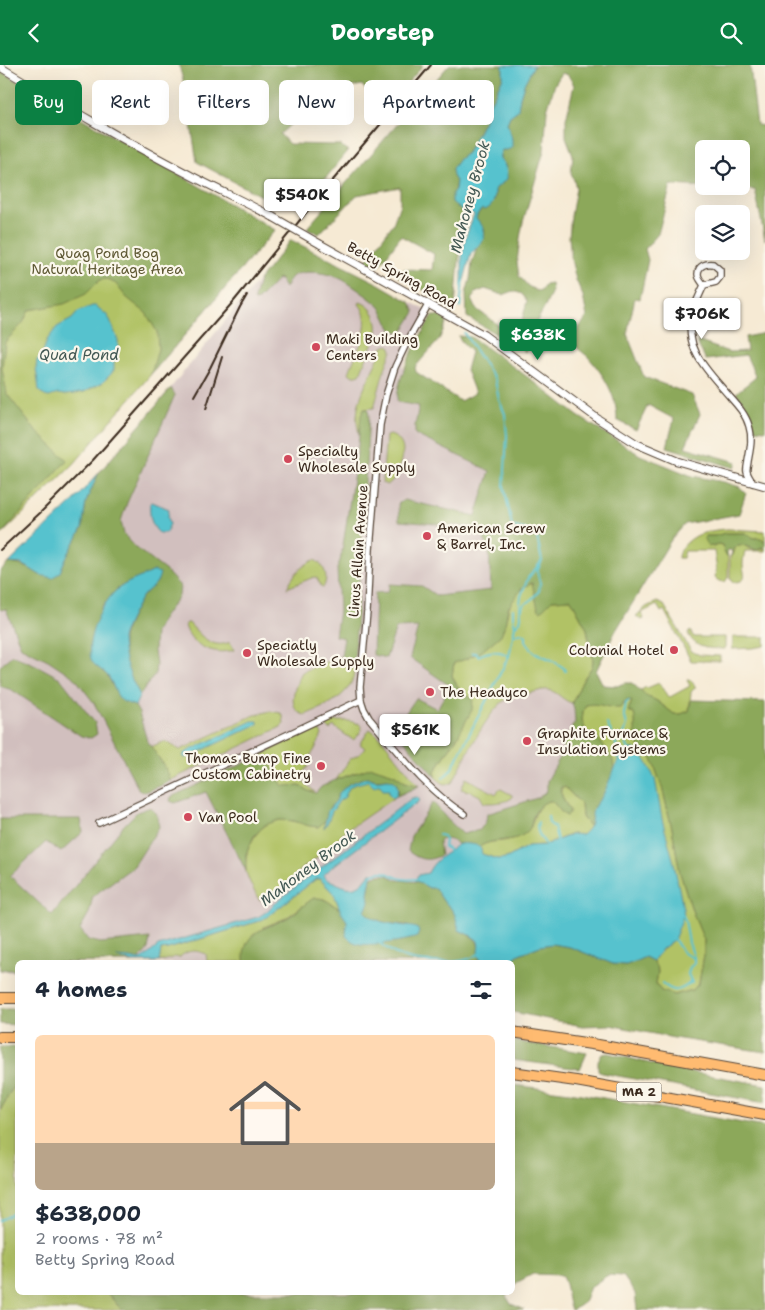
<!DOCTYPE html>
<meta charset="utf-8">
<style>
:root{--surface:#fff;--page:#f6f6f7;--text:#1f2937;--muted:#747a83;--accent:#0b8043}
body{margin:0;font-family:"Shantell Sans",sans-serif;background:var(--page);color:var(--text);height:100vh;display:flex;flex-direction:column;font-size:19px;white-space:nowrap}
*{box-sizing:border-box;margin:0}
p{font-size:16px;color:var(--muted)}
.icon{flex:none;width:28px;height:28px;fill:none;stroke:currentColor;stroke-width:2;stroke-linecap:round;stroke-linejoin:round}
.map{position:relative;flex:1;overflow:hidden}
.details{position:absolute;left:15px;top:895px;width:500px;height:335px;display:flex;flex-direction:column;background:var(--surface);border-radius:8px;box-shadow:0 5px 20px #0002}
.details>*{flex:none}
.top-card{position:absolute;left:15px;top:15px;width:500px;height:45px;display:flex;gap:10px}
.buttons{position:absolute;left:695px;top:75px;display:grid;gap:10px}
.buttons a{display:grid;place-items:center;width:55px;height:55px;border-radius:8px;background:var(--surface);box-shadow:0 5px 20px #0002;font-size:25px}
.price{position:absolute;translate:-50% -42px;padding:0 11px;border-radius:5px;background:#fff;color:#222;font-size:16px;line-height:32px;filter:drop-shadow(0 1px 2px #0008)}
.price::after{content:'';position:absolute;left:50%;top:30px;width:15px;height:11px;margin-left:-8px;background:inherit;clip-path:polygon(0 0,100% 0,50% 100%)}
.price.current{background:var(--accent);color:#fff}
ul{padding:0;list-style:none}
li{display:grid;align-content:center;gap:10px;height:265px;padding:0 20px}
li span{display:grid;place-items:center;height:155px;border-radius:8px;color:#555}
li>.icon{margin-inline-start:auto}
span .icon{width:90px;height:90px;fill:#fffc;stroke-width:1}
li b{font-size:21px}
h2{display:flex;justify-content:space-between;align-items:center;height:60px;padding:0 20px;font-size:21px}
.chip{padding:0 18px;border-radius:8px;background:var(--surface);box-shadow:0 5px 20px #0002;font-size:18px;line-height:45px}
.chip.current{background:var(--accent);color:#fff}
header{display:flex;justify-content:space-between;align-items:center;height:65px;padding:0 20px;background:var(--accent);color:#fff;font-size:22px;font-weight:700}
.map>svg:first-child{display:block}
.industrial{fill:#d1bfbe}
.green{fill:#b1c265;stroke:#767642}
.forest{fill:#8ca85a;stroke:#64693c;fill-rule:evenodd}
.water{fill:#56c2ce;stroke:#487676}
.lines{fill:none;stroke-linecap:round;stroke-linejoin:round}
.stream{stroke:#56c2ce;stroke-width:2}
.minor-casing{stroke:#574739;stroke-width:8}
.tertiary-casing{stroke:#574739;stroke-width:9}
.motorway-casing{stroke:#574739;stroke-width:12}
.minor{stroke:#fff;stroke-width:5.5}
.tertiary{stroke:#fff;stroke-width:7}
.motorway{stroke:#ffbb71;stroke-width:10}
.rail{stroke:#3b2a1e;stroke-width:2}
.tertiary-bridge-casing{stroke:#574739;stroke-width:9;stroke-linecap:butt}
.tertiary-bridge{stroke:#fff;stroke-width:7}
.poi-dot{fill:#d1495b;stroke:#fbf7ec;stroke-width:2}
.labels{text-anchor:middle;stroke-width:4.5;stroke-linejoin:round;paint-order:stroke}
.shield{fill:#fbf7ec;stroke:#75685c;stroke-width:1}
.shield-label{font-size:12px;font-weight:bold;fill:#3b2a1e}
.park-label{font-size:14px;fill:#5e5833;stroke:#fbf7ec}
.street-label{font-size:14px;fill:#3b2a1e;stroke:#fbf7ec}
.poi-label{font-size:14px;fill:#3b2a1e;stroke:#fbf7ec;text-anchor:start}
.water-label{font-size:15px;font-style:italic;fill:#435853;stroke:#fbf7ec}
</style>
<header><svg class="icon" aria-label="back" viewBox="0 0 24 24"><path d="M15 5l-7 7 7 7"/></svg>Doorstep<svg class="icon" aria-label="search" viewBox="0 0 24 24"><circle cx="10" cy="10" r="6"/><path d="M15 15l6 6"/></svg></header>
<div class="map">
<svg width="765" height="1245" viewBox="0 0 765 1245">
<rect width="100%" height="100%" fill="#fbf7ec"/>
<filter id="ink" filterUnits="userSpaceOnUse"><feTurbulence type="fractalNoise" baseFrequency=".02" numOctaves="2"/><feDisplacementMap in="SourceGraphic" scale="10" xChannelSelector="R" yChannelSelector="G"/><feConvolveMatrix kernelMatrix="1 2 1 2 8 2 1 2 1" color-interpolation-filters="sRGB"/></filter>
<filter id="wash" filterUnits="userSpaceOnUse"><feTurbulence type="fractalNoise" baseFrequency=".0096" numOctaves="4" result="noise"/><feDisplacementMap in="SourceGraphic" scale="20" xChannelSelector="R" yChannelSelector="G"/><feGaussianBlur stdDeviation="1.12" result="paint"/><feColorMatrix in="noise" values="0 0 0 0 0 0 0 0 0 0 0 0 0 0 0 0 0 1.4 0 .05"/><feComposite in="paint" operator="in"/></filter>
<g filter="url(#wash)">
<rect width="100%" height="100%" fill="#f6ead4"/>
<polygon class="industrial" points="291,175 379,219 430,248 402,302 517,369 535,318 578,351 640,390 692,411 585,628 765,700 610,960 512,898 18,898 17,907 0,907 0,506 71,439 147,352"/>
<g class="green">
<polygon points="0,10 275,165 73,400 0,471"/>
<path d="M360 237C373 241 379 255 377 267L360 309 353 311 349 308 350 305C357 285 375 258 359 239Z"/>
<path d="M388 280 391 282 392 286 384 306 374 343 364 344 359 370C358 363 356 357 357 350 358 330 373 306 381 287L383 282Z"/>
<path d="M389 370C397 371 403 378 403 386 400 398 399 413 387 420L382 418 386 371Z"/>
<path d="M728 464 765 466V476L760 473H754L745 468H726L714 471H705L712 482 717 479 722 480 725 489 728 492V512L725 517C709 515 718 509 716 499 715 495 715 490 714 486H685L683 493H678C678 488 680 487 683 482 694 468 710 465 728 464Z"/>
<path d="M741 479 753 485 763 483 765 484V486H745C744 490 743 495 743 499 743 509 750 517 733 517L732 514 730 513V492L733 490 736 481Z"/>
<path d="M314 495C325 499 329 513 323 523H322L317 513 314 512 287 523C293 510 301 501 314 495Z"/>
<path d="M533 518 541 546 552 535 571 534 587 564 593 595 592 602 583 615 572 638C563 636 558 627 549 625 543 624 535 627 530 628 523 629 514 630 507 634 489 643 462 698 453 717 445 722 441 717 435 712V706L458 671 472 634 460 626 452 611 454 598C476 591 491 581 504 561 506 557 506 551 508 546 509 539 516 528 522 523 525 521 529 519 533 518Z"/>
<polygon points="657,537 664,540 691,586 700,590 720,591 720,596 691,596 664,545 661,547 657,540 641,548 644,554 641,555 636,551 646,542"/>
<path d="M187 558H189C200 570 212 585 230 577L234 585C214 591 190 581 185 560Z"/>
<path d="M690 566 694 572H725V584C709 583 695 585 688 568Z"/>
<polygon points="733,572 765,572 765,581 753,583 732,584"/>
<path d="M337 594 341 598 352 604 354 600 356 602C355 607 354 613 351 618 343 635 321 643 305 650 285 645 295 620 302 607L322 598Z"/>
<polygon points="687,615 691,615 695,621 695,623 691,627 689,646 681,649 674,649 657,636 646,631 641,625 646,622 647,623 659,618 668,632 670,632 690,621"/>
<polygon points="630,635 632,636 629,646 634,649 636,654 635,662 639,677 642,684 648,688 652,694 662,722 672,763 680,808 694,851 704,875 704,890 699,918 693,925 674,930 661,926 656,919 658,906 653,896 662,884 674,875 614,708 612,695 598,674 586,666 582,656 583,646 586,640 594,638 603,640 624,640 626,636"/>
<path d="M270 646 281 648 283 651 284 658 281 662 171 715 163 699 151 682C170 673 165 677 180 685L252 651Z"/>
<path d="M334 656H349L360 659C364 664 358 672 353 675L333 661 330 665 327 662 326 658Z"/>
<polygon points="313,662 320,666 322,670 314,686 305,697 309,700 299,713 316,728 308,726 300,720 283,722 271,701 262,690"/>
<polygon points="370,664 381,673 419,721 405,717 394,709 357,707 336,715 350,694 360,689 365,683 360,679"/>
<path d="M367 712 399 727 395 732 344 767 334 780 303 803 274 830 265 834 259 835C254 826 249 817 246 807 242 786 258 756 281 755 294 754 305 761 318 762L327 754 339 728Z"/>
<path d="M466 713 496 729 499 724H501L512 730V733C505 738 494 738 484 738L480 731 468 725 467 726 461 724Z"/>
<path d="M561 722H565L581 739 582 752 590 762 588 765 582 770 572 769 545 780 528 781 507 793 498 794 481 789V785L479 782C487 776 494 777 503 776 515 774 522 769 531 762 533 753 540 732 552 736 558 737 564 743 570 746 566 739 560 731 561 722Z"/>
<path d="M316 814H320L334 829 340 843H338L324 834 314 833 286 853 264 862 244 895 246 897H207L206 889C196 885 188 884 179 893L175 892 159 897 161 885 168 884 259 856 267 852Z"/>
<polygon points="17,1015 18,1228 107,1228 122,1245 0,1245 0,1046"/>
</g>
<g class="forest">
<polygon points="179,0 423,0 388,42 381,45 362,20 346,23 337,32 299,52 280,69 289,79 340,80 348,86 311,131 301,133 270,136 197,97 185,23"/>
<polygon points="449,0 503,0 503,11 500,19 489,40 488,48 467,88 459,94 453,111 456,116 452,137 463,147 464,164 459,196 455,242 398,211 404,204 432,205 434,189 401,171 379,201 365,197 393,159 400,139 400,122 357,130 319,169 307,163"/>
<path d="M534 0H750L757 60 765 61V175L755 125 671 120 658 169 645 184 648 195 640 234 635 233 627 269 644 312 692 330 700 349 685 382 737 397 735 403 667 382 674 354 648 340 636 365 617 355C617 331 604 310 589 293 584 287 575 284 574 276 574 267 582 259 587 252L583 231 576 215 571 194 569 172 571 151 576 123 574 115 571 109 573 90 566 72V54L574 20 568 10 562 8 555 19 547 45 544 86 523 157 520 173 517 197 519 211 528 221 537 226 541 225 545 219 551 218 552 226 546 240 537 256 529 283 525 287 520 280 522 256 527 236 522 229 513 226 503 230 485 224 475 228 472 236 475 243 509 268V274L508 276 467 252 466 229 470 214 472 198 477 182 484 174 485 166 476 153C479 144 488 139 495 134V124L507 114C506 110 507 104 505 101 502 93 497 94 502 85H507L512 74 507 58 510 51 518 45 520 32 524 19ZM704 84H741V121H704Z"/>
<polygon points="0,6 275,165 151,309 158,284 157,267 146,248 126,232 116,219 108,214 100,215 86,229 64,239 29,245 23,258 5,277 2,303 7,329 35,365 67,395 0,471"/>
<path d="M291 175 379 219 410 237 415 247 403 266 399 267 393 266C387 258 385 249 380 242 374 236 347 216 339 213 327 208 309 205 297 209 290 211 288 218 285 223L279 213 258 235 255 236 254 234 259 215Z"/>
<path d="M432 251H439L447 256 439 275 415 302 416 307 460 336 475 328 466 305 471 287 464 280 458 271 471 272 529 313 578 351 640 390 692 411 724 417 740 422 746 428 739 449 685 459 671 475 615 567 596 606 603 620 617 621 625 618H632L646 631 657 636 674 649H681L689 646 691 635 765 637V987L674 973 610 960 582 961 513 947 512 898 509 897 519 889 540 881 552 879 570 882 613 899 626 900 634 897 645 892 653 896 658 906 656 919 661 926 674 930 693 925 699 918 704 890V875L694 851 680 808 672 763 662 722 652 694 648 688 639 681V677C632 669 637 658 634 649L628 646 632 636 630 635 626 636 620 643C608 644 600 637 586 640L583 646 582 656 586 666 598 674 605 682 613 695 614 708 602 732 594 742 590 762 582 752 581 739 565 722H561C560 731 566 739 570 746L567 751 563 749 552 736C544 735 536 744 533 752 531 758 532 762 527 767 514 779 493 772 479 782 472 779 465 778 457 779 452 775 447 773 440 775L439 777 441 790C428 797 419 795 408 786L411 771 433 737 447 754 463 769 480 765 486 756 487 749 537 733 544 729 547 725V716L563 687V678L575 657 574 644 572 638 583 615 592 602 593 595 587 564 571 534 552 535 541 546 538 544 532 518 522 523 508 543 505 560 501 570 482 586 466 594 454 598 452 611 460 626 473 634 472 645 458 671 435 706V712L395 664 416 633 437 644 450 621 410 593 418 562 396 563 386 593 373 590 375 528 388 527 390 519 422 521 437 531 491 525 489 484 484 473 474 462 399 456 398 439 404 435 476 451 490 406 418 371 415 369V361L419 341 397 337C397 309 418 275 432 251Z"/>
<polygon points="765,268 765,365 755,364 747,342 736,328 756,312 746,290 706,295 699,282 697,276 729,287 747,286 745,272"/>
<path d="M171 323 175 330 127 438 121 456 124 469 136 483 166 506 180 521 179 531 165 550 155 567 154 586 156 599 155 609 140 630C130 614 122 594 123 575 123 567 138 536 144 530 148 525 154 521 158 516L154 506 145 511 118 523 102 542 90 587 93 598 107 610 120 634 135 641 139 648 147 676 163 699 171 715 160 721 144 727 139 725 94 638 75 613 48 595 21 582 6 544 0 545V506L9 498C23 500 29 502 40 510L60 507 65 495 82 464 86 437 98 409 147 352Z"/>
<polygon points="364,344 368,344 369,351 354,600 352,604 348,603 337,594 341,591 344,573 335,571 339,546 337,503 340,496 344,474 358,381 361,350"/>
<polygon points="726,468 745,468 754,473 761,473 765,476 765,484 761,482 757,485 743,480 738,480 734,484 733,490 730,492 732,488 731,485 728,485 727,487 728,492 725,489 722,480 718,479 708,482 704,474 705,471 714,471"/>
<polygon points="12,590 36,600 60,613 95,658 97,669 91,673 81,671 12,625 0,621 0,601"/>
<polygon points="262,690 271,701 283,721 300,720 308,726 316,728 321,722 333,716 372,702 394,709 405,717 419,721 395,732 399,727 397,720 392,716 386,714 376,715 367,712 349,719 339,728 336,736 330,742 327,754 318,762 309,761 294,756 279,755 265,760 254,771 246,789 246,806 206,727 175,738 170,736 171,732"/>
<polygon points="151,742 157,751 159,762 134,801 93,831 89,848 80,864 88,875 101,878 150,873 148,884 139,895 130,893 133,897 18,898 17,905 0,905 0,754 81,754 83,767 61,787 46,777 10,811 52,850 124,760 137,747"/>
<path d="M379 810H387L397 815 419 817 429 823H435L444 837 450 842 455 850 459 865C478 875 479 873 479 894L483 897 246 898 244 895C243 866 265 864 285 854 295 849 304 839 314 833 324 832 330 838 338 843H340L347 856 346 865 384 878 410 874 407 860C393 859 374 858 365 847L371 812Z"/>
<polygon points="0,944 17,944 17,960 0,959"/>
<polygon points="512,976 513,976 587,988 580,1004 513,995"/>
<polygon points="0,982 18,982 17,1015 0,1046"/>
<polygon points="608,988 669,1003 765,1020 765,1038 602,1008 598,1005 598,996 602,989"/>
<path d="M512 1020 570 1027 765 1062V1245H637L635 1228 623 1211 608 1210 590 1222 584 1237 573 1245H571C566 1234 568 1221 561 1210L533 1209 516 1218 513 1222Z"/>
<polygon points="107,1228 508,1228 506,1231 511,1239 523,1244 523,1245 122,1245"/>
</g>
<g class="water">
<path d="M503 0H534L524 19 520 32 518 45 510 51 507 58 512 74V83L507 85H502C497 94 501 93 505 101 507 105 507 110 507 114L495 124C495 134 494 141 485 145L482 144 478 148 476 153 484 163V174L471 189 464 215 462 218V192L465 174 474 149 468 147H463L452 137V129L455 124 456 116 453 111 452 104 459 94 467 88 488 48 489 40 500 19 503 12Z"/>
<polygon points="92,241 96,241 108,251 118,275 118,287 114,295 114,305 111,309 102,318 84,327 75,329 65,330 58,329 49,332 45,331 42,329 39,325 36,303 37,295 42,290 47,275 57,262 72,254 78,247"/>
<polygon points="98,409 86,437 82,464 65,495 60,507 53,513 40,510 29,503 22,499 9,498 71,439"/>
<path d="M152 437 169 444 168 452 170 459 166 468H159C151 461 149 449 150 438Z"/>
<path d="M154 506 160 508C157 523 150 521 142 532 137 539 123 566 122 574 122 592 131 615 140 630L135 641C131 639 124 638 121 635 115 629 113 618 108 611 104 606 97 603 93 598 81 580 103 534 119 523 130 515 143 512 154 506Z"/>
<polygon points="252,656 258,656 258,659 186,693 183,692 184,688"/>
<path d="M631 684H635L641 688 647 698 655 714 662 754 674 798 684 849 674 875 662 884 653 896 645 892 634 897 626 900 613 899 570 882 552 879 540 881 519 889 509 897H483C473 889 482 882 477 875 473 871 465 868 459 865L455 850 450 842 444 837 435 823H429L415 815 418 810 428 808C433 797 441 792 450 786 453 783 455 780 460 779 464 778 471 779 476 780 481 782 481 784 482 789L498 794 507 793 528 781 545 780 573 769 582 770C595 759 589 755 594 742 596 738 601 734 603 730 611 714 616 693 631 684Z"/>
<path d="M367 712C370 713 372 714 375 715 379 716 384 714 388 714 398 715 400 725 395 732L393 733 389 729V725H383L380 720H377L374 722 368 716 353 720 349 723 345 732 339 736 334 744 332 746 328 757 324 763 328 745 336 736 339 728 349 719Z"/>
<path d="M417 732 420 735 418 737 332 802 324 810V812C327 816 329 815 334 817 343 821 351 826 361 819 365 816 367 811 372 807L368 828 369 837 365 847C376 860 402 859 417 863L419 867 417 872C407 876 371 881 360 879 354 878 350 875 346 871L347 856 341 847 334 829 320 814H316L267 852 259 856 168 884 161 885 159 897H133L116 892 130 893 139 895 143 894 158 881 258 852 266 847 276 837 412 733Z"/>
</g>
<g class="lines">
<g class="stream">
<polyline points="460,242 463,215"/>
<polyline points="513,544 513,552 515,561"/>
<polyline points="522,544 523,540 530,536 539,526 540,518 537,506 541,498"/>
<polyline points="513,570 520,568 525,569 526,571 526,576 534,587 552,595 564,603 565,606"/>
<path d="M472 588H476L478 591C489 586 498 584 509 591"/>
<polyline points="629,636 626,638 625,644 624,649 627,660 624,668 624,674 630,687"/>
<polyline points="607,659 616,677 616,690 618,693 623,693"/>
<polyline points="443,713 451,705 509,591 515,561 520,556 521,551 520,539 521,531 528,513 542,496 537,472 526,465 512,461 504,421 507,371 505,349 499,335 495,315 464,268"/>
<polyline points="548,751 549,758 554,762 557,775"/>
<path d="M538 757C535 767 542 774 547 781"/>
<polyline points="439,770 443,771 445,775 444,782 449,784 449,788"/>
<path d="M371 810C383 802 391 812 403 814 407 815 412 814 416 814"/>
<polyline points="682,848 685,855 689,878 694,892"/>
<path d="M673 873C683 885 678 887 694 893V899L690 902 688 909 692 918"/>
<path d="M378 877C386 883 395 890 405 893 420 898 453 899 468 894 472 893 476 890 479 889"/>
<path d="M662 918C673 928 679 927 690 918V916"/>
<path d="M0 1155C10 1151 16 1148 18 1138"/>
</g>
</g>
</g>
<g filter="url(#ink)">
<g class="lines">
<g class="minor-casing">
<g id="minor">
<path d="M704 220C702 217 698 213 698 209 698 200 707 198 713 199L720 205V212L716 217 704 220C700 229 695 239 692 249 683 285 709 307 730 332 738 341 746 350 749 361 753 373 750 385 748 396 748 399 746 404 747 407 748 411 751 415 753 418"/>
<path d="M361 635 364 644 369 653C398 687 426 725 464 749"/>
<polyline points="99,758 361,635 360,622 367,547 370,485 380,360 386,330 395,302 406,279 428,240"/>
</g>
</g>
<g class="tertiary-casing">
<g id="tertiary">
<path d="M0 2C62 39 124 76 188 109 216 124 245 137 273 152"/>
<polyline points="320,179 484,270 598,354 637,379 677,396 765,421"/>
</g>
</g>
<g class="motorway-casing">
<g id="motorway">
<polyline points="0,933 18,933"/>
<polyline points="512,967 598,980 765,1010"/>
<polyline points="0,972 18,972"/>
<polyline points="512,1007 576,1016 765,1050"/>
</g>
</g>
<use href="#minor" class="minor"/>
<use href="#tertiary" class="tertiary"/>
<use href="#motorway" class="motorway"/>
<g class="rail">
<polyline points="194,331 210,303 240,242 247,230"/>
<polyline points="206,344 222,292"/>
<polyline points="0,485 40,448 93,395 234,236 322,128 431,0"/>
</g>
<g class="tertiary-bridge-casing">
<polyline id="tertiary-bridge" points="273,152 320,179"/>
</g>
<use href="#tertiary-bridge" class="tertiary-bridge"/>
</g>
</g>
<g class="poi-dot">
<circle cx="316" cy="282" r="5"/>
<circle cx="288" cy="394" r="5"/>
<circle cx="427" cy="471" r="5"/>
<circle cx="674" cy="585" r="5"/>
<circle cx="247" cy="588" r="5"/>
<circle cx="430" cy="627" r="5"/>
<circle cx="527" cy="676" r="5"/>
<circle cx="321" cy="701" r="5"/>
<circle cx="188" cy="752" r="5"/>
</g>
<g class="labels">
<rect class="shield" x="616.5" y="1017.5" width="45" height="19" rx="4"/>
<g class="shield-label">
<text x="639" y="1031">MA 2</text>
</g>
<g class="park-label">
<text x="107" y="193">Quag Pond Bog<tspan x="107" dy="16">Natural Heritage Area</tspan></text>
</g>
<g class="street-label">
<text transform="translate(402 210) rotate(29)" y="5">Betty Spring Road</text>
<text transform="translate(358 486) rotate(-86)" y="5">Linus Allain Avenue</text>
</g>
<g class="poi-label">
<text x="326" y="279">Maki Building<tspan x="326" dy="16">Centers</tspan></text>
<text x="298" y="391">Specialty<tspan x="298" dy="16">Wholesale Supply</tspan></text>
<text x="437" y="468">American Screw<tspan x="437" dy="16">&amp; Barrel, Inc.</tspan></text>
<text x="257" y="585">Speciatly<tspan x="257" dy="16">Wholesale Supply</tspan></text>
<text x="664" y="590" text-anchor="end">Colonial Hotel</text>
<text x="440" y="632">The Headyco</text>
<text x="537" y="673">Graphite Furnace &amp;<tspan x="537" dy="16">Insulation Systems</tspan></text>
<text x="311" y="698" text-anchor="end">Thomas Bump Fine<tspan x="311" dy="16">Custom Cabinetry</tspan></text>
<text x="198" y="757">Van Pool</text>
</g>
<g class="water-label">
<text transform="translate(470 132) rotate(-75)" y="5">Mahoney Brook</text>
<text x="79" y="295">Quad Pond</text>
<text transform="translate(308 803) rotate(-37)" y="5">Mahoney Brook</text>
</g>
</g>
</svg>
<div class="buttons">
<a><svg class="icon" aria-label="locate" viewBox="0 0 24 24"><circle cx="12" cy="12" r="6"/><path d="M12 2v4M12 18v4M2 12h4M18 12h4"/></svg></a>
<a><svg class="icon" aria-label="layers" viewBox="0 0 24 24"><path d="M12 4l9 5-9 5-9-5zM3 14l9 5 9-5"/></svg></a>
</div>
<b class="price" style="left:302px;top:156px">$540K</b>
<b class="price" style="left:702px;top:275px">$706K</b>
<b class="price current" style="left:538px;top:296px">$638K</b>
<b class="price" style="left:415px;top:691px">$561K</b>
<div class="top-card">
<a class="chip current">Buy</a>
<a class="chip">Rent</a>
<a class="chip">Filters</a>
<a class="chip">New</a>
<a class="chip">Apartment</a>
</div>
<section class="details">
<h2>4 homes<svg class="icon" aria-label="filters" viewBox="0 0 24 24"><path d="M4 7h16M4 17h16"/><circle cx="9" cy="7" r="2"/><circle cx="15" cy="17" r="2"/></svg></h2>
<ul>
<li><span style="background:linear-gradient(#ffd9b3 70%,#b9a48a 0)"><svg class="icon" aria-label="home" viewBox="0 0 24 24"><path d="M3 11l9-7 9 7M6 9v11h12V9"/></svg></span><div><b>$638,000</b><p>2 rooms · 78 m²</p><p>Betty Spring Road</p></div></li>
</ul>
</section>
</div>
